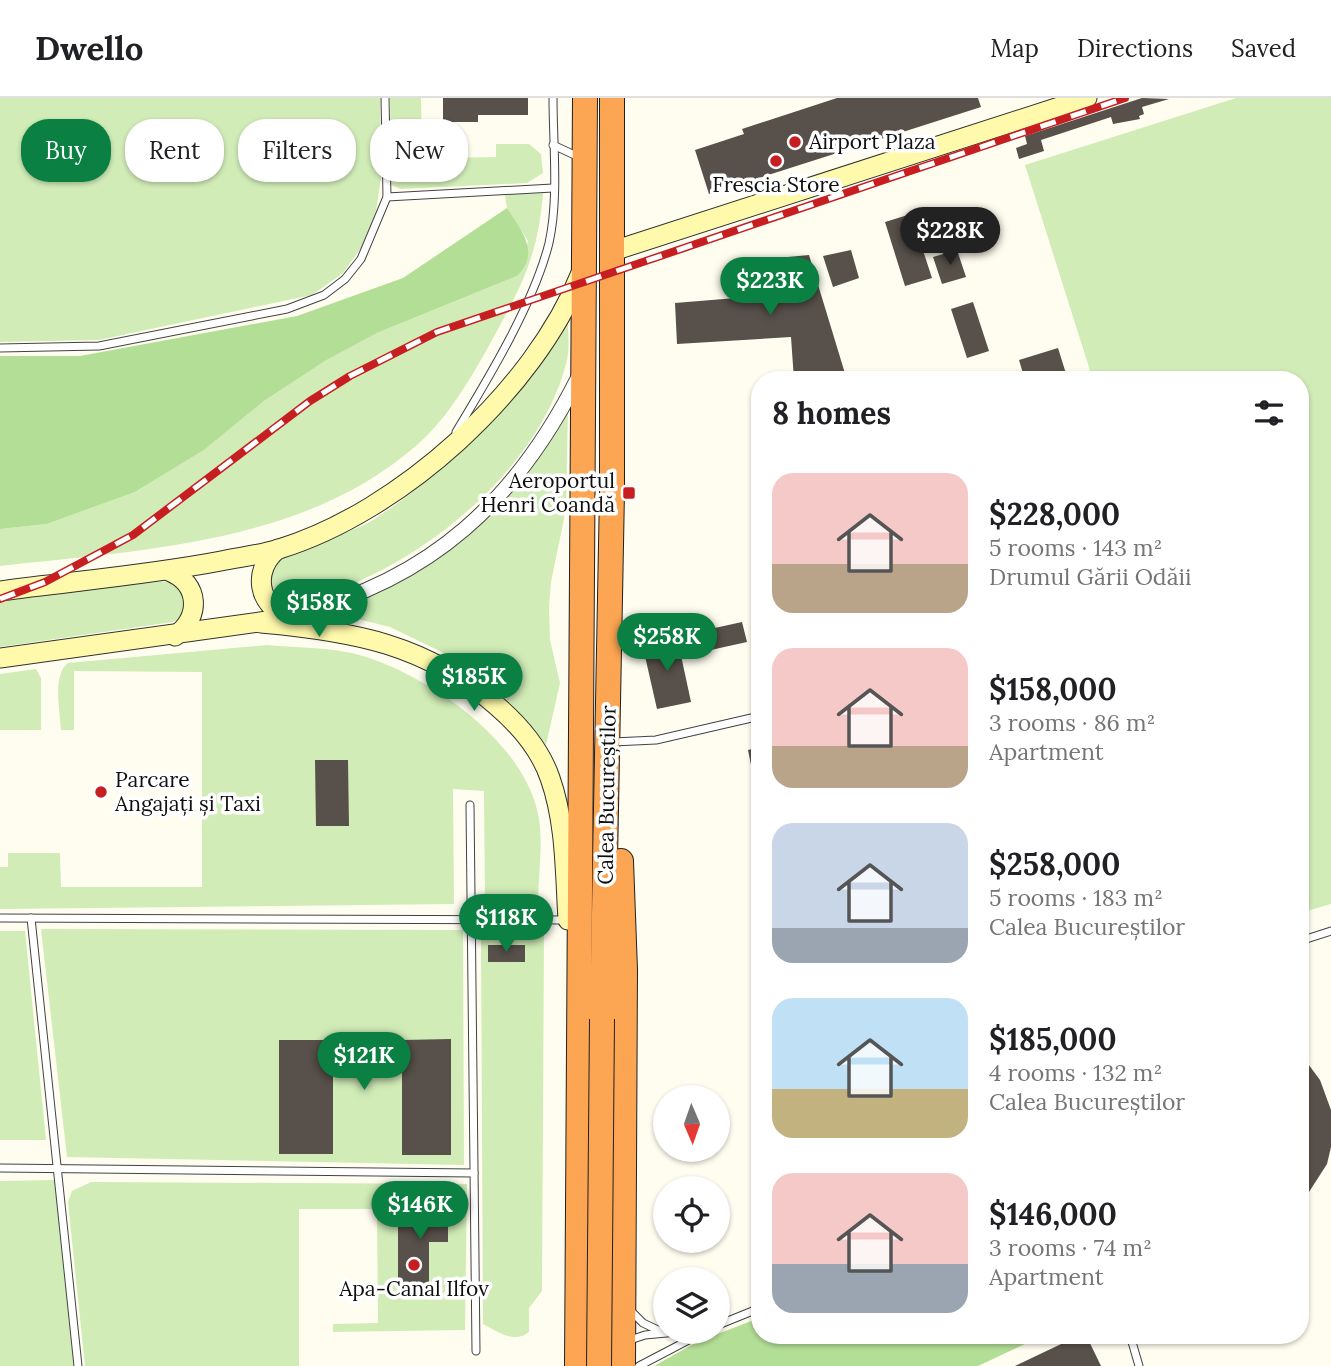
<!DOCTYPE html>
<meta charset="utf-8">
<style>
:root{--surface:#fff;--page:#f2f2f2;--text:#202124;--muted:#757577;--line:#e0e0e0;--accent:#0b8043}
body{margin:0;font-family:Lora,serif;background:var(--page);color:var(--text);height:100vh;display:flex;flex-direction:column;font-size:26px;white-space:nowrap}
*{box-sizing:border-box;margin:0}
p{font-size:23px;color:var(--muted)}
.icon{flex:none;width:38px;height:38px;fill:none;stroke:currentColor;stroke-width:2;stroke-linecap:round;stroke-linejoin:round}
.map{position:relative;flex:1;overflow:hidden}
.sheet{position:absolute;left:751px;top:273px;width:558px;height:973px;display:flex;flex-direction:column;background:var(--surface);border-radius:28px;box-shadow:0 2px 5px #0004}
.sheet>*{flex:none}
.guide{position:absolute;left:21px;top:21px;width:625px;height:63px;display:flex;gap:14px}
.needle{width:46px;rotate:178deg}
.buttons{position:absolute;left:653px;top:987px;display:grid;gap:14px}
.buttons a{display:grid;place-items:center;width:77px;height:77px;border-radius:50%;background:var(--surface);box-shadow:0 2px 5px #0004;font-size:35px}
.price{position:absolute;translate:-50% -60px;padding:0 16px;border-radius:24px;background:var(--accent);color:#fff;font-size:23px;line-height:46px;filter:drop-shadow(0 2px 4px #0008)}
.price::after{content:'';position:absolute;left:50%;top:42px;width:21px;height:16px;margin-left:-10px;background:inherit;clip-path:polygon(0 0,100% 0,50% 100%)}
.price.current{background:#222;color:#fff}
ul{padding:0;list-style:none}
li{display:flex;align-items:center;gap:21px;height:175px;padding:0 21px}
li span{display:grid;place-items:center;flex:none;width:196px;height:140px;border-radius:21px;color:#555}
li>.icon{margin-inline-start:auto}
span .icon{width:84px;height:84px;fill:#fffc;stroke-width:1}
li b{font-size:30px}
h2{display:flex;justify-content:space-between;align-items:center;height:84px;padding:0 21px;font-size:30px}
.pill{padding:0 24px;border-radius:28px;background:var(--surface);box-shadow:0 2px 5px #0004;font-size:24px;line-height:63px}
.pill.current{background:var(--accent);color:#fff}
header{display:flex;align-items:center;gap:42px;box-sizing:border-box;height:98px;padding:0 35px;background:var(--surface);border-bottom:2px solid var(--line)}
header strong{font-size:33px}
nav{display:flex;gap:38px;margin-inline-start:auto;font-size:24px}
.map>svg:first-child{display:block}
.green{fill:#d1ecb7}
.forest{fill:#b3de95}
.building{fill:#58504a}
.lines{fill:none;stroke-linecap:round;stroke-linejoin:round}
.lane-casing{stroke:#424242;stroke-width:9}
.street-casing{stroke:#424242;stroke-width:16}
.secondary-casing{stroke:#313131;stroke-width:21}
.highway-casing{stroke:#202020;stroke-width:26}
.lane{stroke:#fff;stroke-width:7}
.street{stroke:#fff;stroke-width:14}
.secondary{stroke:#fff9ab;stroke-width:19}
.highway{stroke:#fca552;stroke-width:24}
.rail-casing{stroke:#c71e21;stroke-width:8}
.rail{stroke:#fff;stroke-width:5;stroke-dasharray:16;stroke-linecap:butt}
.highway-bridge-casing{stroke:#202020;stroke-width:26;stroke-linecap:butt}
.highway-bridge{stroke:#fca552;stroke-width:24}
.poi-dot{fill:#c71e21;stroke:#fff;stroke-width:2.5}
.labels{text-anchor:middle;stroke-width:7;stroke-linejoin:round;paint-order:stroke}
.poi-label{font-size:21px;fill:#0f0f0f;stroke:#fff;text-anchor:start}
.street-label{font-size:21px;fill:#0f0f0f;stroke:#fff}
</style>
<header>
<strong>Dwello</strong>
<nav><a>Map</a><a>Directions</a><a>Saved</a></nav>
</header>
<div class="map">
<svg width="1331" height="1268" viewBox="0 0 1331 1268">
<rect width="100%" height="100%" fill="#fffdf0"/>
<g class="green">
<polygon points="0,0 380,0 381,80 376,113 364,146 343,175 312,197 99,242 0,244"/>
<polygon points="390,0 421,0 422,47 444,47 444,60 496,59 496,46 529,46 541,56 543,75 527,85 401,91 391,87"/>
<polygon points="1236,0 1331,0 1331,806 1300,815 1300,282 1093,282 1025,67"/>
<path d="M543 95C538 159 521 189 491 244 471 280 448 320 417 347 304 446 142 452 0 468V431L47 426 135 394 204 352 264 303 325 263 377 235 517 178 528 143 507 110 505 97Z"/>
<path d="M568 224C568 237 570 253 566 266 536 381 402 483 290 506L269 496 268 473C288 449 343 440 373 422 453 371 512 300 568 224Z"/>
<polygon points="568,308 566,411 551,484 549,509 550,542 560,585 546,647 503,597 450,558 390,529 350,519 343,511 344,507 478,426"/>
<polygon points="150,483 171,484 180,490 185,508 183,518 173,524 0,549 0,503"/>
<path d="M267 547C298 550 334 549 363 558 431 579 523 643 538 716 544 743 538 778 538 807L485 806 484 693 453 691 454 806 0 811V769H8V755H60L61 789H202V574L74 573V632H61C60 613 52 577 68 565Z"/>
<polygon points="36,571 41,580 41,632 0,632 0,576"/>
<polygon points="41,831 463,832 464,1067 67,1059"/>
<polygon points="0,833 25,833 46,1042 0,1042"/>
<path d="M481 834H544L542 1193 529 1210V1234C514 1246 498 1234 483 1226Z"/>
<polygon points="55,1082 74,1268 0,1268 0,1083"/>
<polygon points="91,1084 467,1086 465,1232 333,1234 333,1226 378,1225 377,1111 299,1111 299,1268 85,1268 68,1104 72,1093"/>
</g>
<g class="forest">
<path d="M507 110C521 132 541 155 517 178L377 235 325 263 264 303 204 352 135 394 47 426 0 431V258H80L297 218 403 180Z"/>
<polygon points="759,1220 760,1237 1044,1237 978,1268 654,1268 697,1244"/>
</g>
<g class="building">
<polygon points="443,0 528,0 528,17 478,17 478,24 443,24"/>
<polygon points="837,0 978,0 981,9 709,96 695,52 744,36 742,31"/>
<polygon points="1142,0 1169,1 1142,9 1144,16 1139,18 1140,21 1113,26 1111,19 1041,42 1044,53 1019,61 1016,50 1027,46 1025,38"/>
<polygon points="911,116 932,180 905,188 885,124"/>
<polygon points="851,152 859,180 833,189 823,158"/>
<polygon points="957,152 966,179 942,186 933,159"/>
<polygon points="809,157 847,282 794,282 791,239 677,246 675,205 736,200 735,174 740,174 740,170 778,168 777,160"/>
<polygon points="973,204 989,253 967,260 951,211"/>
<polygon points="1058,250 1068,282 1025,282 1019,262"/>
<polygon points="742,524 747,544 688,557 683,537"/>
<polygon points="677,539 691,604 657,611 642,545"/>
<polygon points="760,649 760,670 752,672 748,652"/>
<polygon points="315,662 348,662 349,728 316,728"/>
<rect x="488" y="847" width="37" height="17"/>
<polygon points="451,941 451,1057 402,1057 402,975 333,975 333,1056 279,1056 279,942 332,942 332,949 402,949 402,942"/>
<polygon points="1300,955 1320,982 1331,1012 1331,1049 1327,1066 1300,1108"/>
<polygon points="406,1103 448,1103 448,1144 429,1144 429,1191 398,1191 398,1120 406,1120"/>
<polygon points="1080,1237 1086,1237 1101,1268 1015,1268"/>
</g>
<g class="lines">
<g class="lane-casing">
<g id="lane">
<polyline points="553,47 581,60"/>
<polyline points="387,99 553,90"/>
<polyline points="0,250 99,248 287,211 324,197 345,181 361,161 387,99 385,0"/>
<path d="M456 334C488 281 534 205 549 145 559 100 553 47 553 0"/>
<polyline points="613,644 656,642 760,618"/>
<polyline points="470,707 476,1253"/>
<polyline points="0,820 566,822"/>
<polyline points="31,820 78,1268"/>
<polyline points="1300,843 1331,833"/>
<polyline points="0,1070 474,1075"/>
<polyline points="632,1214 643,1225 662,1234"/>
<polyline points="718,1227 760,1210"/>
<polyline points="1130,1237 1139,1268"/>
<polyline points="627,1243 645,1237 677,1234"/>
<polyline points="639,1268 704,1234"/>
</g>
</g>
<g class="street-casing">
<path id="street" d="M295 516C431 482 517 402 579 278"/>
</g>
<g class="secondary-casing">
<g id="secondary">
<polyline points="613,153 1087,0"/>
<path d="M278 451C252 471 257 509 289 518"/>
<path d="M169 473C200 486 201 519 175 538"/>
<path d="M0 493C74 483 148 477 221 463 240 459 260 457 279 451 400 414 534 293 581 175"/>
<path d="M261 525C352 533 426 546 497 608 519 627 540 651 550 680 566 725 565 775 568 822"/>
<polyline points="0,560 274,522"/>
</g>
</g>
<g class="highway-casing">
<g id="highway">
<polyline points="621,763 625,872 623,1268"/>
<polyline points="602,921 612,394 612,0"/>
<polyline points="577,1268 585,0"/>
</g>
</g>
<use href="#lane" class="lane"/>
<use href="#street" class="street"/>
<use href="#secondary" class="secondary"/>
<use href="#highway" class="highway"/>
<g class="rail-casing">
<polyline id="rail" points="0,501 45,484 133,437 310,303 350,278 437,234 1125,0"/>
</g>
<use href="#rail" class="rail"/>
<g class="highway-bridge-casing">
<polyline id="highway-bridge" points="599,1268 602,921"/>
</g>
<use href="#highway-bridge" class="highway-bridge"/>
</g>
<g class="poi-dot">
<circle cx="795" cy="44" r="7"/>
<circle cx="776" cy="63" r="7"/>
<rect x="622" y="388" width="14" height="14" rx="3.5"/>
<circle cx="101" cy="694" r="7"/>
<circle cx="414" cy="1167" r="7"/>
</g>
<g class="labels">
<g class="poi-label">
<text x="809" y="51">Airport Plaza</text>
<text x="776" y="94" text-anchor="middle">Frescia Store</text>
<text x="615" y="390" text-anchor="end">Aeroportul<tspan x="615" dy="24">Henri Coandă</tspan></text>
<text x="115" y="689">Parcare<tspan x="115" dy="24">Angajați și Taxi</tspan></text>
<text x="414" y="1198" text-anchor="middle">Apa-Canal Ilfov</text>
</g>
<g class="street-label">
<text transform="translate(607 697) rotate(-89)" y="7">Calea Bucureștilor</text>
</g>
</g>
</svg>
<div class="buttons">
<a><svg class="needle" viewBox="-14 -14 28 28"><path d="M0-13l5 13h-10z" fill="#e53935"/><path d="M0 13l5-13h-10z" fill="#757577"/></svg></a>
<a><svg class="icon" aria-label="locate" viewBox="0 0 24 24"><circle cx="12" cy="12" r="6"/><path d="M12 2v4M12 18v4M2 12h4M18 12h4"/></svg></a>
<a><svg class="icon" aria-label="layers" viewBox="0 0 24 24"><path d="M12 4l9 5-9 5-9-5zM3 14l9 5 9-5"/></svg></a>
</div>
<b class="price current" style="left:950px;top:169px">$228K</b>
<b class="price" style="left:770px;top:219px">$223K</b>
<b class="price" style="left:319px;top:541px">$158K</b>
<b class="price" style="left:667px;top:575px">$258K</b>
<b class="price" style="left:474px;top:615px">$185K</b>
<b class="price" style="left:506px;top:856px">$118K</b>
<b class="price" style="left:364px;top:994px">$121K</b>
<b class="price" style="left:420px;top:1143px">$146K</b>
<div class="guide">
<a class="pill current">Buy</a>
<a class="pill">Rent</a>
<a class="pill">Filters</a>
<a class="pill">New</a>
</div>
<section class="sheet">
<h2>8 homes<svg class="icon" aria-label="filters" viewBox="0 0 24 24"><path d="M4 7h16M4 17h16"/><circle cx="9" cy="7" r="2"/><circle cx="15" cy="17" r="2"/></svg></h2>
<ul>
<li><span style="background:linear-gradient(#f6c9c9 65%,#b9a48a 0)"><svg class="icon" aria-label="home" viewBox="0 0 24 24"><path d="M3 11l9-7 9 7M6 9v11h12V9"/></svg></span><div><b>$228,000</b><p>5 rooms · 143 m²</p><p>Drumul Gării Odăii</p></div></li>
<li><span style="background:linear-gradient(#f6c9c9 70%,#b9a48a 0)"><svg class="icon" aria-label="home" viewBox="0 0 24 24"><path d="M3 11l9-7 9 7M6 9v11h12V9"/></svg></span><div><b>$158,000</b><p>3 rooms · 86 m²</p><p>Apartment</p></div></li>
<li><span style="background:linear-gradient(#c9d6e8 75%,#9aa5b1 0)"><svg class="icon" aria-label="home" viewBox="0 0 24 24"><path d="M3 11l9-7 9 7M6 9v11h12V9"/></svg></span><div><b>$258,000</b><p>5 rooms · 183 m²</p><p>Calea Bucureștilor</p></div></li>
<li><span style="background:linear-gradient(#bfe0f5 65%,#c2b280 0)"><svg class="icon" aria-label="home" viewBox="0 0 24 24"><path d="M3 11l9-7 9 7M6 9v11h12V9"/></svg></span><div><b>$185,000</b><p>4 rooms · 132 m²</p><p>Calea Bucureștilor</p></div></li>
<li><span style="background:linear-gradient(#f6c9c9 65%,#9aa5b1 0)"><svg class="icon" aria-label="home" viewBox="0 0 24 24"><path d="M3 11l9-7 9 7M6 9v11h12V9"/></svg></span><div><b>$146,000</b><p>3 rooms · 74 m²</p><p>Apartment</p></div></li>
</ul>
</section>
</div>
